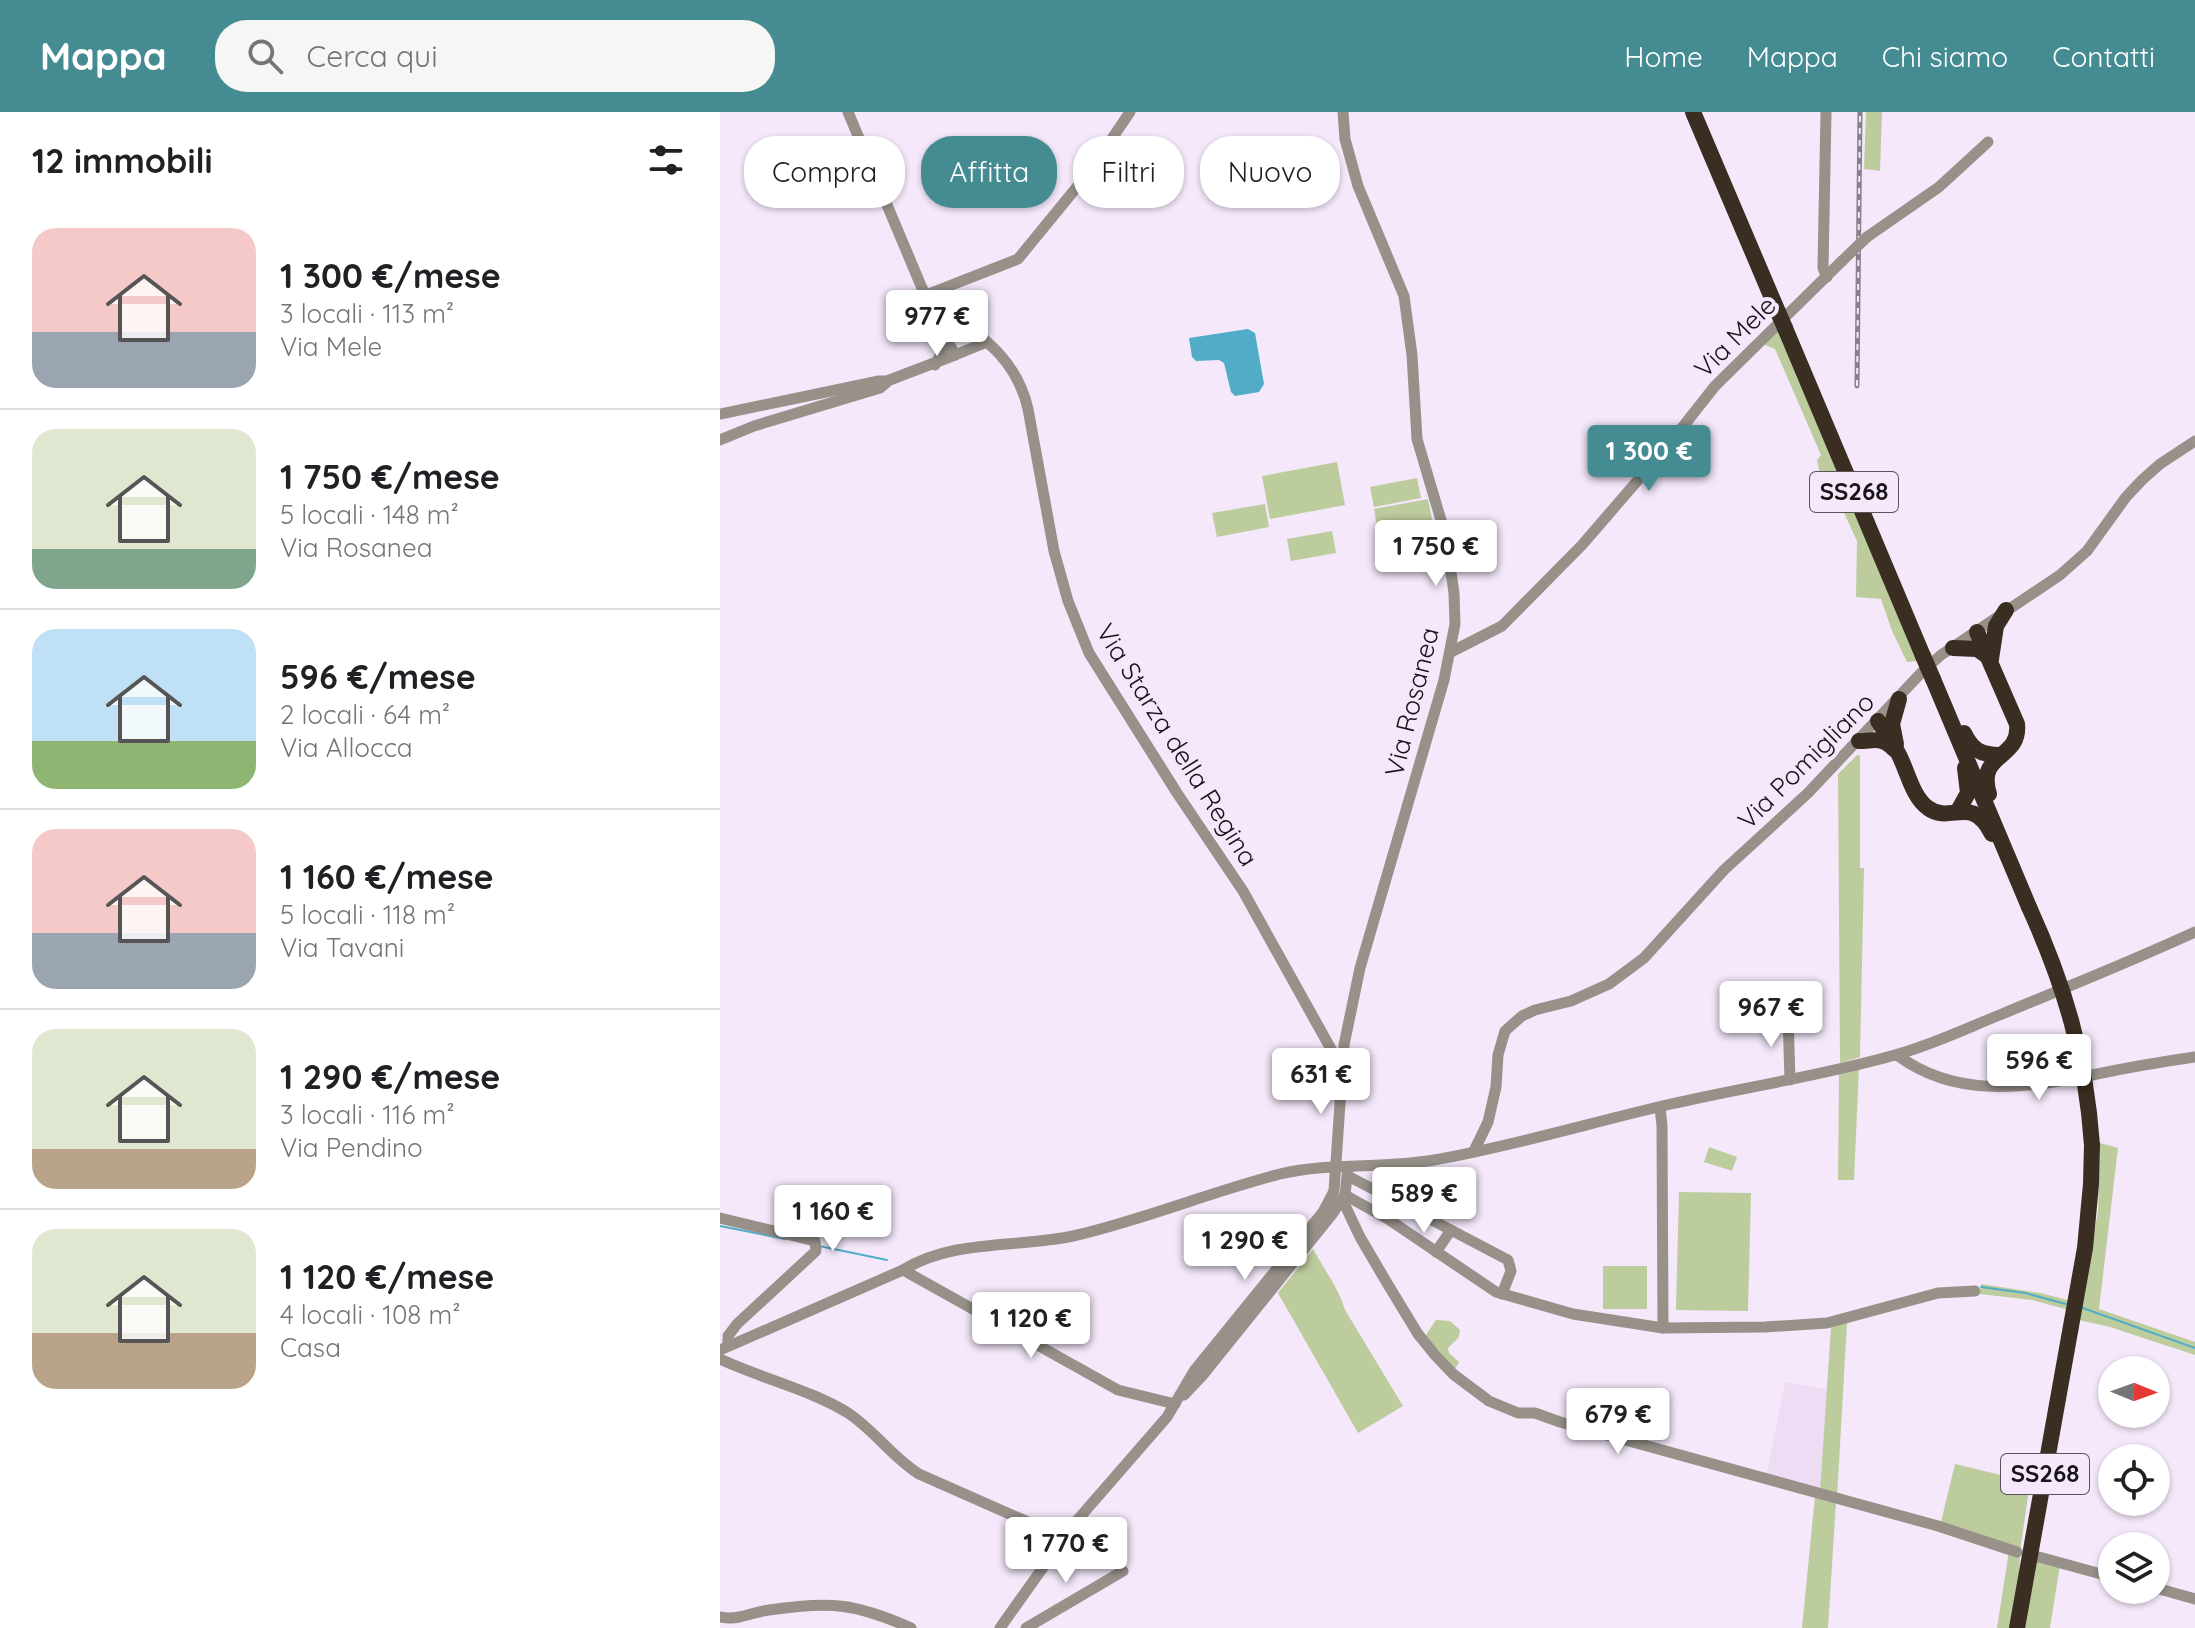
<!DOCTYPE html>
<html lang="it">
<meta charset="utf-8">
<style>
:root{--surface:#fff;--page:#f6f6f6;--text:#202124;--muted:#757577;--line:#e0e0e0;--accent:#458c92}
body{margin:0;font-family:Quicksand,sans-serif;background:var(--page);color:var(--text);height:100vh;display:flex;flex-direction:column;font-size:30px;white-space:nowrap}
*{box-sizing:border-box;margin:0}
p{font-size:26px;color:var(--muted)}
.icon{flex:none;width:44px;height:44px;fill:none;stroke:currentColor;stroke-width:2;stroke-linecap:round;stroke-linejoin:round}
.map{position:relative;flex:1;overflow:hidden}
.side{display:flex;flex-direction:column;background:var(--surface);width:720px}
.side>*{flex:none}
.top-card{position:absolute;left:24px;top:24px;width:760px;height:72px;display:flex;gap:16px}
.needle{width:52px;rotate:91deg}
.fabs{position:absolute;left:1378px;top:1244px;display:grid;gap:16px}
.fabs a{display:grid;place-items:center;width:72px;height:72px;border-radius:50%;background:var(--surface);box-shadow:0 2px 6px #0004;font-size:40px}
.price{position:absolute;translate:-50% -68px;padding:0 18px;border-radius:8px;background:#fff;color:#222;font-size:26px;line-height:52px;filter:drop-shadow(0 2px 4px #0008)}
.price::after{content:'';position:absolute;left:50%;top:48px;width:24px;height:18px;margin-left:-12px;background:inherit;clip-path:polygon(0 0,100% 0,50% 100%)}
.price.selected{background:var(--accent);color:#fff}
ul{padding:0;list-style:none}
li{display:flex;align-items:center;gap:24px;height:200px;padding:0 32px}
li+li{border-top:2px solid var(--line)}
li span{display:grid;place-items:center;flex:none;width:224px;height:160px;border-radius:24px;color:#555}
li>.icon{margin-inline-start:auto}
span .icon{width:96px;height:96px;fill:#fffc;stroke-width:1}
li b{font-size:34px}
h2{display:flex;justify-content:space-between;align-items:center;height:96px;padding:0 32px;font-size:34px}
.chip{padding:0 28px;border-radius:32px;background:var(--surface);box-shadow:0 2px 6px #0004;font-size:28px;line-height:72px}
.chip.selected{background:var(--accent);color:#fff}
header{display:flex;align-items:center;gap:48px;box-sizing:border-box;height:112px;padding:0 40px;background:var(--accent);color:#fff}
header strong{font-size:38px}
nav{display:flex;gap:44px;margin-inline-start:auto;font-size:28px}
.search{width:560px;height:72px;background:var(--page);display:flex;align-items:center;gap:20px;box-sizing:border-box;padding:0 28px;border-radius:32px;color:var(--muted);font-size:30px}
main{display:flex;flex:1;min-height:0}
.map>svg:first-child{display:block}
.built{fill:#eddcf4}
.green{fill:#bdcc9d}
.water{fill:#51adc7}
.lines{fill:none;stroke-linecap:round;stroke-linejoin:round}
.stream{stroke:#51adc7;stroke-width:2}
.minor{stroke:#97918a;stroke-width:11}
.highway{stroke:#392e21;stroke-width:16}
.rail-casing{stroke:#88808c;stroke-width:5}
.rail{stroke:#f4e8fa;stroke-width:2;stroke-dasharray:6;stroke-linecap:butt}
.minor-bridge{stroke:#97918a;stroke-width:11}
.highway-bridge{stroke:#392e21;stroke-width:16}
.labels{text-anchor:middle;stroke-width:8;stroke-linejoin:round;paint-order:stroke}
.shield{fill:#f4e8fa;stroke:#59535c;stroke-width:2}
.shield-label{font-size:24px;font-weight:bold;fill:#171319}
.street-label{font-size:26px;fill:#171319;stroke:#f4e8fa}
</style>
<header>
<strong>Mappa</strong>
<div class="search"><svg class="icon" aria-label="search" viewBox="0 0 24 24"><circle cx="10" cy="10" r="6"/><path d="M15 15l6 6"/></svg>Cerca qui</div>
<nav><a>Home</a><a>Mappa</a><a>Chi siamo</a><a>Contatti</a></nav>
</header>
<main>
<section class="side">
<h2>12 immobili<svg class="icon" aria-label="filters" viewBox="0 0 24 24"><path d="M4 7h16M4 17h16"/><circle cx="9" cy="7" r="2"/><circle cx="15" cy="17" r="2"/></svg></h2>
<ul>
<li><span style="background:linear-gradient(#f6c9c9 65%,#9aa5b1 0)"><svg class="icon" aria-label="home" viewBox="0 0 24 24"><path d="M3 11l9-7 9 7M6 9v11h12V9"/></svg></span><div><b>1 300 €/mese</b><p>3 locali · 113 m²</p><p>Via Mele</p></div></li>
<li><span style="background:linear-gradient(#dfe7d0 75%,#7fa58c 0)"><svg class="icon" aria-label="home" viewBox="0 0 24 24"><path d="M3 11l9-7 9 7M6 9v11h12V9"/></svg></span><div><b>1 750 €/mese</b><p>5 locali · 148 m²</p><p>Via Rosanea</p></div></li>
<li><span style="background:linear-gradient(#bfe0f5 70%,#8fb573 0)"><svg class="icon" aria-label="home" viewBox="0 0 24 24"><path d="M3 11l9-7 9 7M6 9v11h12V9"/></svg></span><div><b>596 €/mese</b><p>2 locali · 64 m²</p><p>Via Allocca</p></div></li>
<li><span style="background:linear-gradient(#f6c9c9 65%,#9aa5b1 0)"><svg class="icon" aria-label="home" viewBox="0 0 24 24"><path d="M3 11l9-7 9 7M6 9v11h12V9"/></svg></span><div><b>1 160 €/mese</b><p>5 locali · 118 m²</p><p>Via Tavani</p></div></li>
<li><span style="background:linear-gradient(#dfe7d0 75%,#b9a48a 0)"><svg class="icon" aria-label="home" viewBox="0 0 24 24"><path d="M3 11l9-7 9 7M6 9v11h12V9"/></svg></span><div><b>1 290 €/mese</b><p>3 locali · 116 m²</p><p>Via Pendino</p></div></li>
<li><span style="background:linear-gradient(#dfe7d0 65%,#b9a48a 0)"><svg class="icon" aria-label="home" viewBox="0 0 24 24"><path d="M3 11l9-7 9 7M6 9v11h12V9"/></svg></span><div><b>1 120 €/mese</b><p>4 locali · 108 m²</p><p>Casa</p></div></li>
</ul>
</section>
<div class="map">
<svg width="1475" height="1516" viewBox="0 0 1475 1516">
<rect width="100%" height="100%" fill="#f4e8fa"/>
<polygon class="built" points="1065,1270 1107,1277 1100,1380 1046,1365"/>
<g class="green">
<polygon points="1146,0 1162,0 1160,59 1144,57"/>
<polygon points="1057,217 1062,225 1120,364 1100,363 1097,348 1101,343 1055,237 1045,233 1046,226"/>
<polygon points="617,350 625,393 550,407 542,364"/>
<polygon points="697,366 701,386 654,395 650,375"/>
<polygon points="1114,369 1124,372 1198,549 1187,550 1172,519 1161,487 1136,485 1137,429 1113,377"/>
<polygon points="708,387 714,418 659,428 654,397"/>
<polygon points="545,392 549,415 497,425 492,401"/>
<polygon points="612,419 616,441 571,449 567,427"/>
<polygon points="1137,643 1140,644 1140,756 1144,756 1140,945 1120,951 1118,662"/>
<polygon points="1139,956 1134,1068 1118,1068 1119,961"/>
<polygon points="1380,1031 1398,1036 1379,1197 1475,1230 1475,1243 1390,1215 1359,1208 1360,1201 1312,1188 1260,1182 1261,1172 1321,1181 1362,1192 1378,1099"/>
<polygon points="989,1035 1017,1045 1012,1059 984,1050"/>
<polygon points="959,1080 1031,1081 1028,1199 956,1198"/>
<path d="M593 1137C604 1157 619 1177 625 1198L683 1294 638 1321 558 1181Z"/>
<rect x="883" y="1154" width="44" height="43"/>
<polygon points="716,1208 730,1209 740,1218 739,1225 728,1236 729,1241 739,1250 734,1259 704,1226"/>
<polygon points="1127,1211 1117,1385 1100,1380 1111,1215"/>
<polygon points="1235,1352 1281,1363 1280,1368 1285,1369 1286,1365 1310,1371 1300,1439 1220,1414"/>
<polygon points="1095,1384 1116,1390 1108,1516 1082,1516"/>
<polygon points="1289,1439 1300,1442 1299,1465 1291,1516 1277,1516"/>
<polygon points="1316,1446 1340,1453 1330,1516 1304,1516"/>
</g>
<polygon class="water" points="528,217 535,221 544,272 539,280 515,284 511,280 504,251 499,248 476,249 472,245 469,226"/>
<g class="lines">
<g class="stream">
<polyline points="0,1114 65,1127"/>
<polyline points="99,1134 167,1148"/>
<polyline points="1261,1175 1305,1181 1346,1192"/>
<polyline points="1360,1195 1475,1236"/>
</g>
<g class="minor">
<polyline points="128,0 207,188 235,243 267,230"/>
<polyline points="1106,0 1103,156 1107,165"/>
<polyline points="1147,125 1219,75 1268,30"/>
<path d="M206 183C250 219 294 237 308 297L334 439 348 489 369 541 457 681 523 779 621 955"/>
<polyline points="206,183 298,147 370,59 410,0"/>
<polyline points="215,253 234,217 253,221"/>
<polyline points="0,302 159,269 167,269 235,243"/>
<polyline points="0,328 34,314 160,276 167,270"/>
<polyline points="731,540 782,514 862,433 950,331 995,274 1122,149"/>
<polyline points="1068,904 1070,968"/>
<path d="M1177 943C1236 987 1304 976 1372 963 1406 956 1440 950 1475 945"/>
<polyline points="940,995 942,1014 943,1216"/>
<polyline points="754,1039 768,1010 776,975 778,943 785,919 802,904 815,898 851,889 889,872 924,846 1004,758 1088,681 1201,561 1221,543 1340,463 1367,439 1406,385 1422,368 1440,352 1475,329"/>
<polyline points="628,1064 788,1148 791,1159 782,1182"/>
<polyline points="625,1083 668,1107 776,1180 853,1202 943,1216 1045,1215 1107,1211 1218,1181 1255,1179"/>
<polyline points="622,1087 640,1125 667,1171 698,1222 715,1243 733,1262 769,1289 798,1301 815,1301 840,1310 1218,1414 1297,1440"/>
<polyline points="0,1106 95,1129 96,1139 17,1212 8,1224 8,1233"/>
<polyline points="716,1140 731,1118"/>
<polyline points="183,1158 398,1278 455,1292"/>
<path d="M0 1238 183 1158C233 1127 296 1136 353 1124 423 1108 490 1080 560 1062 610 1050 663 1057 714 1048 794 1034 872 1010 951 992 1025 975 1101 964 1175 943 1212 933 1247 916 1282 902 1347 875 1412 849 1475 820"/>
<path d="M0 1247C40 1266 91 1278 128 1301 154 1318 172 1345 199 1362L344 1426"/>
<polyline points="464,1283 482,1264 613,1101 625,1083 628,1055"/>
<polyline points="1319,1445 1392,1465"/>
<polyline points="1436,1476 1475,1487"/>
<path d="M0 1505C19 1509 31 1500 49 1498 110 1489 135 1491 191 1516"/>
<polyline points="280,1516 353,1413 447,1305 474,1259 603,1100 614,1079 624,933 640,856 724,568 735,512 734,481 726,425 697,327 692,243 684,184 638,74 625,27 623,0"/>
<polyline points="306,1516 403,1459"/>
</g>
<g class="highway">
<polyline points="973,0 1058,200"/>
<polyline points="1065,216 1203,544"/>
<path d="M1257 520 1297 612C1301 648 1256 640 1269 682"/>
<polyline points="1233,536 1257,537 1270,546"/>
<polyline points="1271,547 1276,514 1286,498"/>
<polyline points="1213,567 1309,795"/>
<path d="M1158 609C1165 619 1172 630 1178 641 1187 657 1192 685 1208 696 1231 713 1251 681 1272 722"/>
<path d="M1244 621C1252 638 1261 643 1280 643"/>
<path d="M1139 629C1155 629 1161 624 1174 637"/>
<polyline points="1176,632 1172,612 1179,587"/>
<polyline points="1238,699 1248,681 1245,656"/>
<polyline points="1297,1516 1365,1136 1371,1072 1372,1033"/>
</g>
<g class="rail-casing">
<polyline id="rail" points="1137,274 1140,0"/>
</g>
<use href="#rail" class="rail"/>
<polyline class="minor-bridge" points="1122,149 1147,125"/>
<g class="highway-bridge">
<polyline points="1058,200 1065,216"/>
<polyline points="1203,544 1213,567"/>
<path d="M1309 795C1345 874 1366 946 1372 1033"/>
</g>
</g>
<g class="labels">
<g class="shield">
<rect x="1090" y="360" width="88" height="40" rx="6"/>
<rect x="1281" y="1342" width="88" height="40" rx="6"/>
</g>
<g class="shield-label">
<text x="1134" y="388">SS268</text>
<text x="1325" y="1370">SS268</text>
</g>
<g class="street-label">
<text transform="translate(1015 225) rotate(-45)" y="9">Via Mele</text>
<text transform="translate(692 590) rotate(-76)" y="9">Via Rosanea</text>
<text transform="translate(457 633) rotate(58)" y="9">Via Starza della Regina</text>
<text transform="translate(1086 649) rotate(-45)" y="9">Via Pomigliano</text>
</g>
</g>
</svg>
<div class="fabs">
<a><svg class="needle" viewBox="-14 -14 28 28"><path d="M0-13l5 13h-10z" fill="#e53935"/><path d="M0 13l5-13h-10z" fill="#757577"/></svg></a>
<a><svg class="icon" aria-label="locate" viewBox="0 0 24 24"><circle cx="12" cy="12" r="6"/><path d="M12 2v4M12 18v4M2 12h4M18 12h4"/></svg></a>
<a><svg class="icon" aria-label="layers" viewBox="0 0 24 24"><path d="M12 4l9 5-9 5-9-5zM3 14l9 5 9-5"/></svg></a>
</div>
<b class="price" style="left:217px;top:246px">977 €</b>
<b class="price selected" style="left:929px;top:381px">1 300 €</b>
<b class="price" style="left:716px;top:476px">1 750 €</b>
<b class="price" style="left:1051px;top:937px">967 €</b>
<b class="price" style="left:1319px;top:990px">596 €</b>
<b class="price" style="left:601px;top:1004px">631 €</b>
<b class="price" style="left:704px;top:1123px">589 €</b>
<b class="price" style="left:113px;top:1141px">1 160 €</b>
<b class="price" style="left:525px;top:1170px">1 290 €</b>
<b class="price" style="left:311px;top:1248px">1 120 €</b>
<b class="price" style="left:898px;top:1344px">679 €</b>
<b class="price" style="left:346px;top:1473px">1 770 €</b>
<div class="top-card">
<a class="chip">Compra</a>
<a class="chip selected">Affitta</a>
<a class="chip">Filtri</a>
<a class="chip">Nuovo</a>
</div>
</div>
</main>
